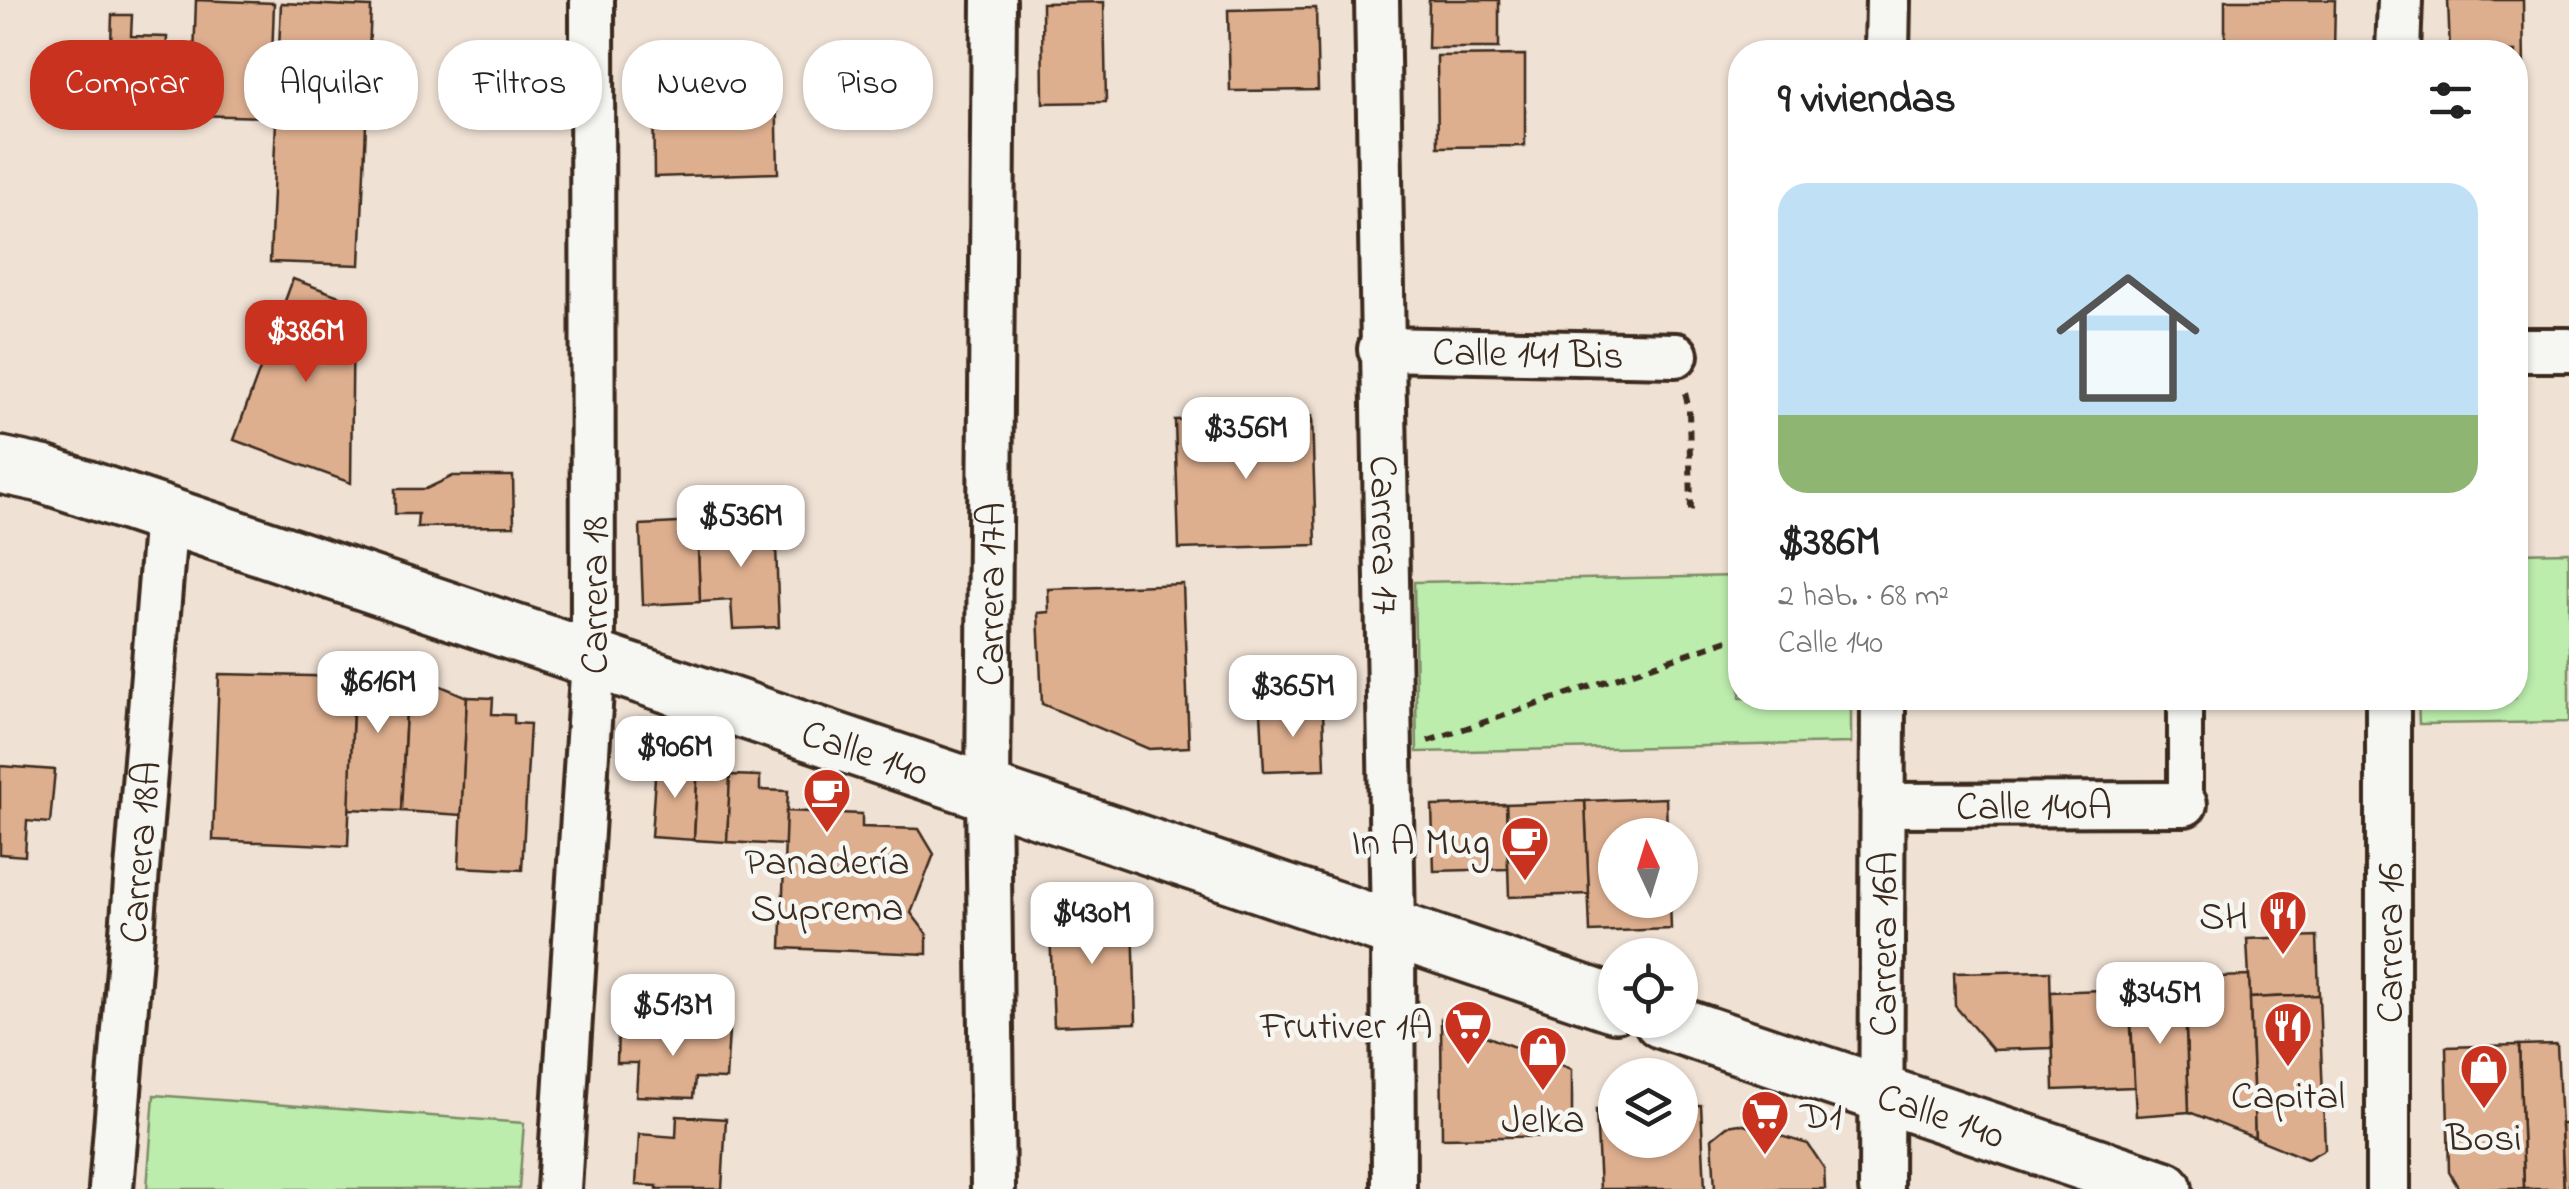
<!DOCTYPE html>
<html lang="es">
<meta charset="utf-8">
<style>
:root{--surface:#fff;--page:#f6f6f6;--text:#222;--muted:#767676;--accent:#c8321e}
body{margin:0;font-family:"Indie Flower",sans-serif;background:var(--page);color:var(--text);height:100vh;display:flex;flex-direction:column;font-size:38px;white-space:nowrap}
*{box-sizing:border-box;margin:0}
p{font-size:32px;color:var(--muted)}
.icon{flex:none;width:55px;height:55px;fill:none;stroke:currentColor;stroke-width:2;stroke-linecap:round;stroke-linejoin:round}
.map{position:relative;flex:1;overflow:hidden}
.panel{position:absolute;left:1728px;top:40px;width:800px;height:670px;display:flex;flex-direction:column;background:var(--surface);border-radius:40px;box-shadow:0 2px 8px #0004}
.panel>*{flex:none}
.banner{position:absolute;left:30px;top:40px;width:950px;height:90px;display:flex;gap:20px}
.needle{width:65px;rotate:356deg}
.buttons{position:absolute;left:1598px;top:818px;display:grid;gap:20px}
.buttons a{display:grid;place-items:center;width:100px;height:100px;border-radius:50%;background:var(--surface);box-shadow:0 2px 8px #0004;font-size:50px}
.price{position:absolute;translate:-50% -85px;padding:0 22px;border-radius:20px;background:#fff;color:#222;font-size:32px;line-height:65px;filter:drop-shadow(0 2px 5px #0008)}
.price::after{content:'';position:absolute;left:50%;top:60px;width:30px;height:22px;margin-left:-15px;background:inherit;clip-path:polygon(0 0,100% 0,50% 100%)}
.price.selected{background:var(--accent);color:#fff}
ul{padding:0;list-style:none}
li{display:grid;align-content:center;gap:20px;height:530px;padding:0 50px}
li span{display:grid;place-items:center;height:310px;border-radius:30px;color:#555}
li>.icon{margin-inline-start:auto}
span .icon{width:180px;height:180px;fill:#fffc;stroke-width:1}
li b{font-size:42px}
h2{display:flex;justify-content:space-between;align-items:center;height:120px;padding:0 50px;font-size:42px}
.tag{padding:0 35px;border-radius:40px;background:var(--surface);box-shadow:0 2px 8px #0004;font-size:35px;line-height:90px}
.tag.selected{background:var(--accent);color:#fff}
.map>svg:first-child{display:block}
.green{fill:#bcedad;stroke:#7c8c66;stroke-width:2.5}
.building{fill:#deaf8f;stroke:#3b2a1e;stroke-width:2.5}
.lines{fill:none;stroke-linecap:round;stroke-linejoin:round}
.pedestrian-casing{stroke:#3b2a1e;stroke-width:40}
.minor-casing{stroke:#3b2a1e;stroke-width:50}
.tertiary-casing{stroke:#3b2a1e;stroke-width:62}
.path{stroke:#3b2a1e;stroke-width:6;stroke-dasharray:10 8;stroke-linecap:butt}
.pedestrian{stroke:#f6f6f2;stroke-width:32}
.minor{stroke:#f6f6f2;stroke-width:42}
.tertiary{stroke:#f6f6f2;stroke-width:55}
.labels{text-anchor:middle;stroke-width:9;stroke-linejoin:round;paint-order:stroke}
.street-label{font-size:40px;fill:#3b2a1e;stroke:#f6f6f2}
.poi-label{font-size:40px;fill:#3b2a1e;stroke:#f6f6f2}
</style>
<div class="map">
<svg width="2569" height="1189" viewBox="0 0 2569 1189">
<rect width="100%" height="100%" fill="#efe1d4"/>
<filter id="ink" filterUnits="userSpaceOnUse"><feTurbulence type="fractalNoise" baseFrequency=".01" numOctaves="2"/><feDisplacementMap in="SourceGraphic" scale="20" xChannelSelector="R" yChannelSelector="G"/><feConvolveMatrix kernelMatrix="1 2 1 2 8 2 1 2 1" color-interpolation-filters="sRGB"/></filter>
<g filter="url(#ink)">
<g class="green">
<polygon points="2569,552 2569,722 2419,724 2418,698 2515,698 2515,553"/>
<polygon points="1740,576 1740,698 1851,698 1851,743 1417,752 1414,582"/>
<polygon points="154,1095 524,1123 519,1189 147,1189"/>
</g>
<g class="building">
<polygon points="196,0 274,3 270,117 192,115"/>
<polygon points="1429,0 1499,0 1499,48 1428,48"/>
<polygon points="2225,0 2335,0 2334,52 2225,52"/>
<polygon points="2448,0 2523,0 2524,73 2515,73 2515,52 2450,52"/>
<polygon points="1104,2 1106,102 1043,103 1042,3"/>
<polygon points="281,3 371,7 360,265 270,262"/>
<polygon points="1316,8 1318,90 1230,91 1228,10"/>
<polygon points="112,15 132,15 131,36 167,37 164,106 109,104"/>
<polygon points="1525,55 1525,146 1438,147 1437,56"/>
<polygon points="776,82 778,173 654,177 653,85"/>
<polygon points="293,279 353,301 351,483 234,440"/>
<polygon points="1312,416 1316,545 1179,549 1175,420"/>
<polygon points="453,476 513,476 514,526 417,527 418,514 395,514 395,489 426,489"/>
<polygon points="775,519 779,627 733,629 731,600 700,602 697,522"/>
<polygon points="697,522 700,602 643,605 640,525"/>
<polygon points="1183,584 1189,747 1149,749 1042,704 1038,613 1049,612 1048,589"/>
<polygon points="356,653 408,672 401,811 348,809"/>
<polygon points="408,672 467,697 462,815 401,811"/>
<polygon points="219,674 354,677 348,846 213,840"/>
<polygon points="467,697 493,698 492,714 514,715 514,723 530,724 522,870 459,867"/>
<polygon points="1323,710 1325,769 1264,771 1261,712"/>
<polygon points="656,762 698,764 694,840 651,837"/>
<polygon points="698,764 731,767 727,842 694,840"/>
<polygon points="0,766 55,770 50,823 27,821 25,856 0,854"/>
<polygon points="730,775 760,776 760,790 788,791 785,845 727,842"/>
<polygon points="1666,798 1667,835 1615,835 1615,900 1670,900 1671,929 1590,932 1585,801"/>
<polygon points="1585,801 1589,894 1509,897 1506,804"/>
<polygon points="1506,804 1508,869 1434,871 1432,806"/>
<polygon points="786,811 862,814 862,827 919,829 934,854 911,913 927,934 927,954 781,948"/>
<polygon points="1096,906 1133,919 1136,1023 1054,1026 1049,907"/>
<polygon points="2317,936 2319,995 2250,998 2247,939"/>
<polygon points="2050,971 2052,1048 1993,1050 1955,1006 1954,973"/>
<polygon points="2249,976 2250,998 2255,1138 2189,1112 2184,978"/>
<polygon points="2184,978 2189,1112 2136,1116 2129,983"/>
<polygon points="2129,989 2134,1087 2054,1090 2051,992"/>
<polygon points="2319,995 2325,1149 2307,1159 2255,1138 2250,998"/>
<polygon points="1441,1019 1572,1069 1572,1136 1442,1138"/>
<polygon points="618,1027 729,1031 726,1079 695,1078 693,1098 636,1096 638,1063 617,1063"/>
<polygon points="2557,1044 2564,1189 2524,1189 2519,1045"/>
<polygon points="2519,1045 2524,1189 2459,1189 2449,1172 2446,1047"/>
<polygon points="1701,1105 1705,1189 1600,1189 1596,1110 1615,1109 1615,1140 1680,1140 1680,1106"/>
<polygon points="677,1116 726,1119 722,1189 657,1189 657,1186 636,1185 639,1134 676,1137"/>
<polygon points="1740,1124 1808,1144 1824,1168 1825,1189 1715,1189 1712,1138 1727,1126"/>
<polygon points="2561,1124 2569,1124 2569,1189 2564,1189"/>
</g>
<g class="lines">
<g class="pedestrian-casing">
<polyline id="pedestrian" points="2185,698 2185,804"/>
</g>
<g class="minor-casing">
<g id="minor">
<path id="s1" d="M1377 0 1393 929 1394 1189"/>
<polyline points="1887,52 1888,0"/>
<polyline points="2398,52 2400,0"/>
<path id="s2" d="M1380 349 1676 355"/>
<polyline points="2515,350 2569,350"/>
<path id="s3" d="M1882 805 2185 804"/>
<path id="s4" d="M111 1189 166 515"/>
<path id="s5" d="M559 1189 593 660 592 0"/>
<path id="s6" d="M993 1189 988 793 994 0"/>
<path id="s7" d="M1881 1189 1883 698"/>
<polyline points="2388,1189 2388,698"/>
</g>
</g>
<g class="tertiary-casing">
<g id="tertiary">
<path id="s8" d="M0 465 42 474 243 541 1615 1004"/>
<path id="s9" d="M1662 1020 2164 1189"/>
</g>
</g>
<g class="path">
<polyline points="1685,393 1689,409 1691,511"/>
<polyline points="1428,741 1740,636"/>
</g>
<use href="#pedestrian" class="pedestrian"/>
<use href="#minor" class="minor"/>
<use href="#tertiary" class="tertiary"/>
</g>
</g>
<defs>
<g id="cafe-pin" transform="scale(2.5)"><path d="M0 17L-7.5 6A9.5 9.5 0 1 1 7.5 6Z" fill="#c8321e" stroke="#f6f6f2"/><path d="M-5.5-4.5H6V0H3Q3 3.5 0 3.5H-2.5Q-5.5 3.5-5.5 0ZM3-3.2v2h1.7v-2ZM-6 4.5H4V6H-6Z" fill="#fff"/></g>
<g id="restaurant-pin" transform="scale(2.5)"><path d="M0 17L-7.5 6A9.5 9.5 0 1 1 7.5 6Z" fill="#c8321e" stroke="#f6f6f2"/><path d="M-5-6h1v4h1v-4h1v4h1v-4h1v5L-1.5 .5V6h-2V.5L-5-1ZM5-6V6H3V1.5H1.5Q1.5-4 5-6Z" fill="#fff"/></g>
<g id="supermarket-pin" transform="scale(2.5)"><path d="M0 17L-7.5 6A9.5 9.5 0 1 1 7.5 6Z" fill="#c8321e" stroke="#f6f6f2"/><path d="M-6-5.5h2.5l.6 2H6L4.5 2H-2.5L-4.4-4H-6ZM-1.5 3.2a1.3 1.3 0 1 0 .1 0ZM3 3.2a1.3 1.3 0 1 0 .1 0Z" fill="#fff"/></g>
<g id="shop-pin" transform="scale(2.5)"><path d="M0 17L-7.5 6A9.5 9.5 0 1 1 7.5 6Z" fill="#c8321e" stroke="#f6f6f2"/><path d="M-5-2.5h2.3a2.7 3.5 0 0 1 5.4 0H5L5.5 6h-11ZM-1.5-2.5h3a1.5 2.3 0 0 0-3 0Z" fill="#fff"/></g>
</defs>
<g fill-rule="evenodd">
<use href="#cafe-pin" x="827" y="792"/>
<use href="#cafe-pin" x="1525" y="840"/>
<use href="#restaurant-pin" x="2283" y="914"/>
<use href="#supermarket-pin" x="1468" y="1024"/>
<use href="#restaurant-pin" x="2288" y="1026"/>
<use href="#shop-pin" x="1543" y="1050"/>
<use href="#shop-pin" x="2484" y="1068"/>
<use href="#supermarket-pin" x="1765" y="1114"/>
</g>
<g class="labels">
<g class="street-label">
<text dy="14" stroke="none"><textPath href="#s2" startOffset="148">Calle 141 Bis</textPath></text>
<text dy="14" stroke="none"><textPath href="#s1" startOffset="535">Carrera 17</textPath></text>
<text dy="14" stroke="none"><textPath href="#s5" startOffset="595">Carrera 18</textPath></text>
<text dy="14" stroke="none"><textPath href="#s6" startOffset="595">Carrera 17A</textPath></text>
<text dy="14" stroke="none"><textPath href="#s8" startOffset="912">Calle 140</textPath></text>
<text dy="14" stroke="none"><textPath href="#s3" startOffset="152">Calle 140A</textPath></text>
<text dy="14" stroke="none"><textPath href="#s4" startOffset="338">Carrera 18A</textPath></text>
<text dy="14" stroke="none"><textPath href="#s7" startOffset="245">Carrera 16A</textPath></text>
<text transform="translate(2388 943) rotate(-90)" y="14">Carrera 16</text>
<text dy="14" stroke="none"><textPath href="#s9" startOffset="295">Calle 140</textPath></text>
</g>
<g class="poi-label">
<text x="1490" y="854" text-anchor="end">In A Mug</text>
<text x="827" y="874">Panadería<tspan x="827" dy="46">Suprema</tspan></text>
<text x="2248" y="928" text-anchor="end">SH</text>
<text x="1433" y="1038" text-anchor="end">Frutiver 1A</text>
<text x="2288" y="1108">Capital</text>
<text x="1800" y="1128" text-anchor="start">D1</text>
<text x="1543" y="1132">Jelka</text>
<text x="2484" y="1150">Bosi</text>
</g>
</g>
</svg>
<div class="buttons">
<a><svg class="needle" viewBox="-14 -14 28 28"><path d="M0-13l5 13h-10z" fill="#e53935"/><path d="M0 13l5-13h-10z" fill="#767676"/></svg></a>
<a><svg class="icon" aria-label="locate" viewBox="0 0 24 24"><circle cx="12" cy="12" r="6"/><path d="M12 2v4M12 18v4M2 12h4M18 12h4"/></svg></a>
<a><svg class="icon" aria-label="layers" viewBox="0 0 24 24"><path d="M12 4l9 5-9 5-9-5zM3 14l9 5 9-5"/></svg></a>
</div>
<b class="price selected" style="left:306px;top:385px">$386M</b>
<b class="price" style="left:1246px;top:482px">$356M</b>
<b class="price" style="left:741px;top:570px">$536M</b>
<b class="price" style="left:378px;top:736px">$616M</b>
<b class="price" style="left:1293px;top:740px">$365M</b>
<b class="price" style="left:675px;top:801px">$906M</b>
<b class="price" style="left:1092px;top:967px">$430M</b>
<b class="price" style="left:2160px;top:1047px">$345M</b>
<b class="price" style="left:673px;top:1059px">$513M</b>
<div class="banner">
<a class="tag selected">Comprar</a>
<a class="tag">Alquilar</a>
<a class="tag">Filtros</a>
<a class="tag">Nuevo</a>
<a class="tag">Piso</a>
</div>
<section class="panel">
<h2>9 viviendas<svg class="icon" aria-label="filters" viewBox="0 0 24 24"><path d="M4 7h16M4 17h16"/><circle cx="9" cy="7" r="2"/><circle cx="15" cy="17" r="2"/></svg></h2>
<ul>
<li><span style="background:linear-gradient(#bfe0f5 75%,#8fb573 0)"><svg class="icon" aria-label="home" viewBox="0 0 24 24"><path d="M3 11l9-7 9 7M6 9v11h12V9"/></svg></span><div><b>$386M</b><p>2 hab. · 68 m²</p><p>Calle 140</p></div></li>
</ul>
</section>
</div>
